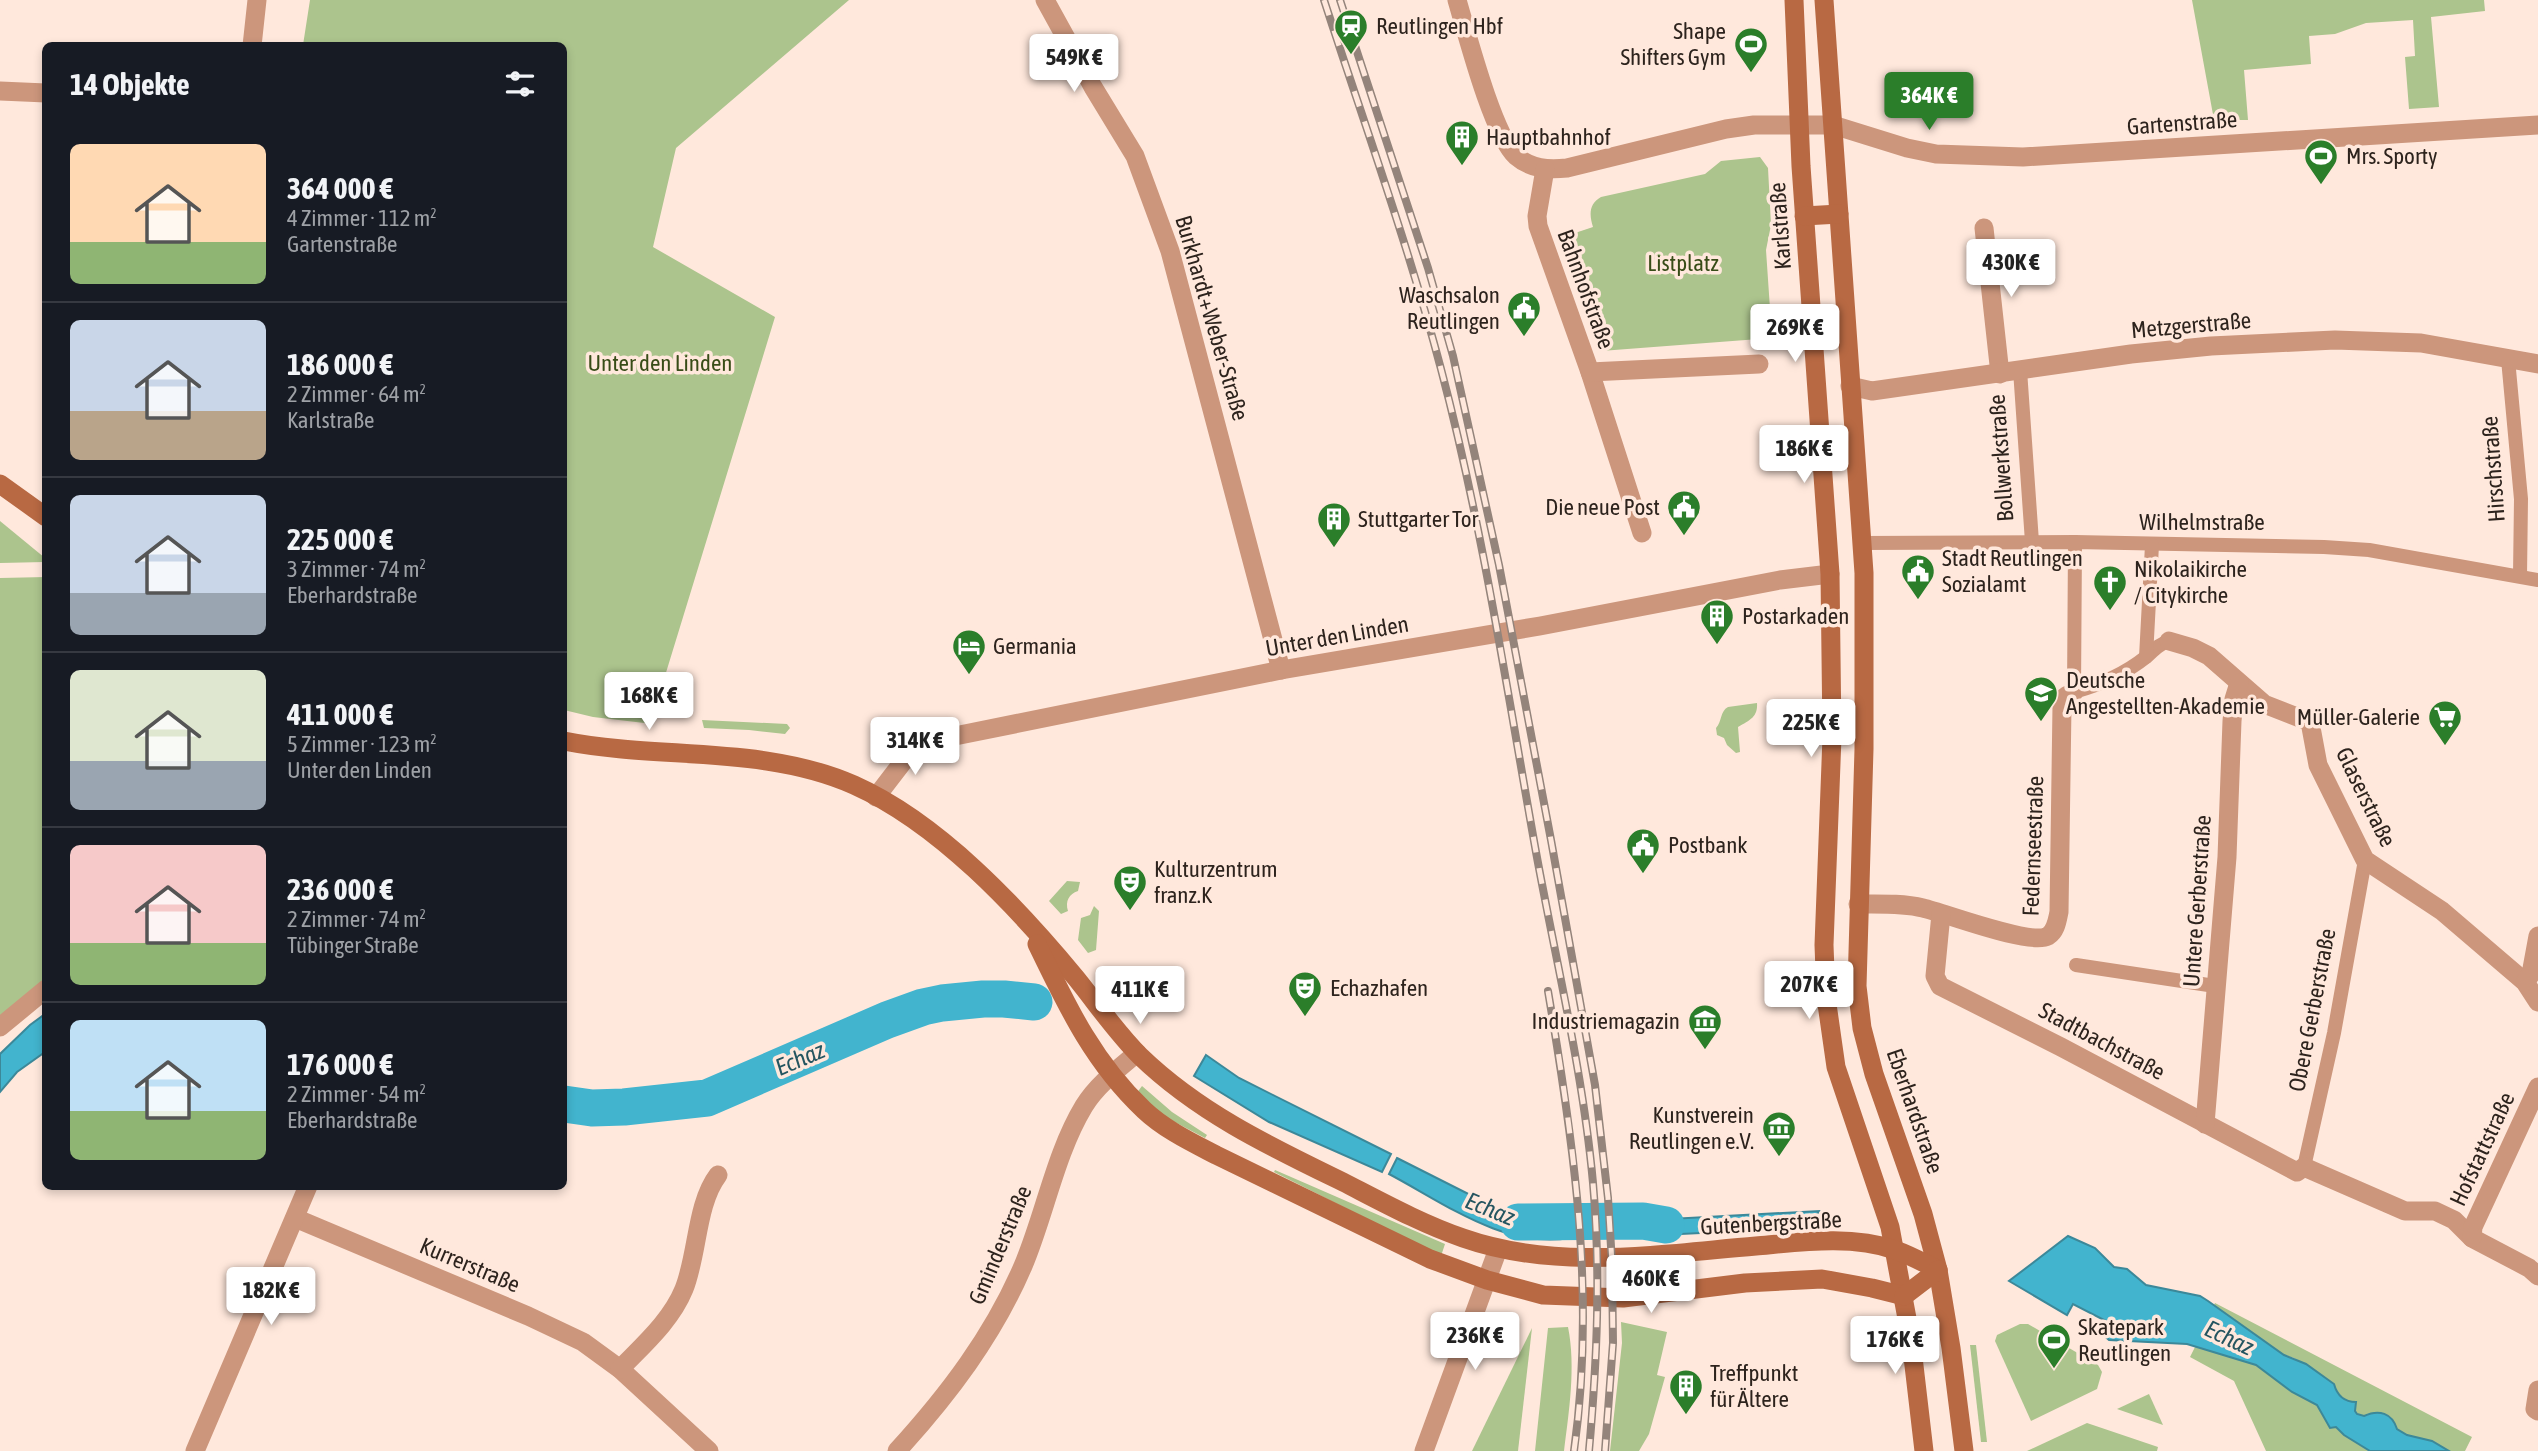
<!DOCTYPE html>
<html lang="de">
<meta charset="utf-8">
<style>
:root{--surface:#171b24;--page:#20242c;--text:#f1f3f6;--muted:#9ea1a6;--line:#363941;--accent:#2b7e2a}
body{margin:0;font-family:"Asap Condensed",sans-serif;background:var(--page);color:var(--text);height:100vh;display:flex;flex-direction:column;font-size:26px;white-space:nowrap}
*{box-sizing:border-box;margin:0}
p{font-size:23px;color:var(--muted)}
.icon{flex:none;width:38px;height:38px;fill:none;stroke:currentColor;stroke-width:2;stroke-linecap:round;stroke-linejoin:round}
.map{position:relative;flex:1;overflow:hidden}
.drawer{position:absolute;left:42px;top:42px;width:525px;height:1148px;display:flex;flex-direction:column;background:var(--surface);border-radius:10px;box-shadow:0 4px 10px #0003}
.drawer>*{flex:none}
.price{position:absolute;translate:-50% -60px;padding:0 16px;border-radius:7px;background:#fff;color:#222;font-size:23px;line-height:46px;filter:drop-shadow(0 2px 4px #0008)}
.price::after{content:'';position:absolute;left:50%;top:42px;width:21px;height:16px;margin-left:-10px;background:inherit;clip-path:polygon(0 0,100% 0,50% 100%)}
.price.active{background:var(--accent);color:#fff}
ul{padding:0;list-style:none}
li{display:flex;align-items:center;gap:21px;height:175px;padding:0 28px}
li+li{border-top:2px solid var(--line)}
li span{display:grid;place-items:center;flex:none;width:196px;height:140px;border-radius:10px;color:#555}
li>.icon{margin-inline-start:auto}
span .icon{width:84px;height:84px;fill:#fffc;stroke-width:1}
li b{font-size:30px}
h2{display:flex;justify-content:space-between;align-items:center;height:84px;padding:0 28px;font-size:30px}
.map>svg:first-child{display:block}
.green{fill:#acc48d}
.water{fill:#42b4ce;stroke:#3c8899;stroke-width:2}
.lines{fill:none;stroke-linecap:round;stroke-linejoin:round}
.river{stroke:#42b4ce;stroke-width:37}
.pedestrian{stroke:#cc967c;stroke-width:14}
.minor{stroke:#cc967c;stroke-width:19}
.tertiary{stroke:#cc967c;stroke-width:19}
.secondary{stroke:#b86943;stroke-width:19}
.rail-casing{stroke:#94847b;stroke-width:8}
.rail{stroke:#ffe8dc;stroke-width:5;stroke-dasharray:16;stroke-linecap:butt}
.labels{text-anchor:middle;stroke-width:7;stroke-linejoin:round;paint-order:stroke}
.poi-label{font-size:23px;fill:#2d231d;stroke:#ffe8dc;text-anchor:start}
.street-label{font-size:23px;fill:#2d231d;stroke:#ffe8dc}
.park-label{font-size:23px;fill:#384c17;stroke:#ffe8dc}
.water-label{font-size:24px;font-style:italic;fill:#255560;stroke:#ffe8dc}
</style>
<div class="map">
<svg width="2538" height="1451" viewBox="0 0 2538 1451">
<rect width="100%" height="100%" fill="#ffe8dc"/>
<g class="green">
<polygon points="310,0 849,0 676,148 653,247 775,317 657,702 653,724 593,717 564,710 564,46 303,45"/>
<polygon points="2192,0 2484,0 2485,11 2431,17 2439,107 2409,109 2405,57 2415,56 2413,20 2366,23 2335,34 2309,36 2311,64 2244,70 2248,120 2214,120"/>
<path d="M1760 157 1768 168 1771 225 1766 250 1772 338 1601 351 1560 238 1593 227C1589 214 1589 204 1601 197L1705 174 1721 161Z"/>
<polygon points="0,521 45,558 45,562 0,563"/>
<polygon points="46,577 45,989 0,1027 0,578"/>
<path d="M1757 703C1758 717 1750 720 1738 727L1740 752 1736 753 1727 745 1724 738 1717 735 1716 728C1722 722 1720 711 1728 707Z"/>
<polygon points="702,720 787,724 790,728 785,734 749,730 704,728"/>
<path d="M1067 881 1080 882 1078 891C1069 894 1065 901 1068 911L1061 914 1049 901Z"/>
<polygon points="1094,906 1099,911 1096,950 1088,953 1078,940 1081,918 1090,915"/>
<polygon points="1142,1086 1172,1112 1207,1135 1205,1138 1167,1118 1136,1094"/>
<polygon points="1275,1170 1445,1244 1441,1256 1274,1172"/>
<polygon points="2215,1303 2472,1437 2465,1451 2449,1451 2432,1441 2407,1435 2357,1414 2354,1407 2339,1395 2324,1377 2294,1358 2284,1355 2214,1305"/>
<polygon points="1621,1322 1667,1332 1657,1375 1665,1377 1649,1434 1639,1451 1610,1451 1622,1343"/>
<polygon points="2020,1324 2028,1324 2098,1365 2102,1372 2097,1389 2031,1421 1995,1341 1997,1335"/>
<path d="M1568 1327C1576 1367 1569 1411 1564 1451H1535L1548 1328Z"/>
<polygon points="1532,1328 1518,1451 1472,1451"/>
<polygon points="1970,1345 1976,1345 1987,1442 1981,1442"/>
<polygon points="2195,1347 2213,1351 2256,1365 2292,1392 2317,1405 2330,1428 2336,1427 2344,1435 2370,1451 2266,1451 2234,1381 2190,1357"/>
<polygon points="2149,1394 2163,1425 2117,1409"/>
<polygon points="2087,1423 2158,1447 2157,1451 2027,1451"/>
</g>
<g class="water">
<polygon points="45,1014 45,1052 17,1072 0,1092 0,1054 30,1025"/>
<polygon points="1206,1055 1239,1078 1391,1154 1382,1172 1269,1122 1194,1076"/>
<path d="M1397 1158 1506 1213 1538 1216 1569 1214 1570 1238C1504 1249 1444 1203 1389 1174Z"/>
<polygon points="1666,1209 1670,1219 1819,1211 1809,1228 1618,1237 1617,1212"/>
<path d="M2068 1236 2095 1248 2114 1267 2127 1269 2146 1285 2200 1296 2208 1301 2284 1355 2306 1364 2334 1384C2337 1395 2344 1402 2356 1402L2355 1411 2357 1414 2364 1416C2379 1409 2392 1413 2397 1429L2407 1435 2432 1441 2449 1451H2370L2344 1435 2336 1427 2330 1428 2317 1405 2292 1392 2256 1365 2187 1344 2109 1340 2100 1332 2106 1321 2073 1304 2067 1315 2009 1281Z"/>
</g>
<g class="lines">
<g class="river">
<polyline points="564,1104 592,1108 624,1107 707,1098 887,1020 923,1007 942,1003 983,999 1004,999 1034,1002"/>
<polyline points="1518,1222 1643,1221 1666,1225"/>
</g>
<g class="pedestrian">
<polyline points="2508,359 2521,499 2520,576"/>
<polyline points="2020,370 2032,542"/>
<path d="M2075 542 2074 692C2099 685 2126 673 2146 657 2155 649 2158 645 2169 641"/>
<polyline points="1862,543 2075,542 2324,547 2369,550 2538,580"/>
<polyline points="2146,657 2152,545"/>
<polyline points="2076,965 2215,986"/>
<polyline points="2304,1167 2334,1033 2365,860"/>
</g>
<g class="minor">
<polyline points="1045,0 1093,87 1135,156 1170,251 1281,670"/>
<path d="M1457 0C1467 34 1493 135 1516 156 1531 169 1548 170 1567 168L1726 129 1754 125H1833L1907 148 1936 154 2023 157 2538 125"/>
<polyline points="252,46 257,0"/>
<polyline points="0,91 46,93"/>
<polyline points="1545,169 1537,216 1538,226 1590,372 1642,533"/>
<polyline points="1984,228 2000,374"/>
<polyline points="1590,372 1759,364"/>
<polyline points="1850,386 1872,391 2131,354 2211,346 2335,340 2421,343 2538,364"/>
<polyline points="2169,641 2193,648 2209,656 2264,704 2310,722 2318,765 2365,860 2442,911 2525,982 2538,1002"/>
<polyline points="876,797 909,754 940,739 1281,670 1540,626 1780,580 1830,574"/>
<path d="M1858 904C1879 904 1903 903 1923 908 1945 913 2030 946 2048 936 2056 931 2057 921 2059 912L2062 706 2066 696 2074 692"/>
<polyline points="1941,914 1935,976 1940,986 2061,1047 2297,1172 2304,1167 2405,1211 2435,1211 2454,1220 2472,1238 2529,1268 2538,1276"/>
<polyline points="2525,982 2531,974 2538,936"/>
<polyline points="2205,1124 2227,857 2232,721 2234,699 2239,683"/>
<polyline points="295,1218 528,1316 583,1342 620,1369 709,1451"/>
<polyline points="2472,1238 2473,1227 2538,1087"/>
<path d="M620 1369C643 1345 671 1321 684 1289 698 1254 696 1204 718 1175"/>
<polyline points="2538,1390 2535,1409 2538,1411"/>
<polyline points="195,1451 308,1186"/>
<path d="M897 1451C948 1395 993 1336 1023 1266 1045 1214 1055 1154 1084 1106 1097 1085 1118 1069 1137 1053"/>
</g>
<g class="tertiary">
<polyline points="0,1027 46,989"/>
<polyline points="1424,1451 1498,1249"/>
</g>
<g class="secondary">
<polyline points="1794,0 1801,166 1830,574 1832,737 1824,945 1826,997 1836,1067 1890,1227 1911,1340 1924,1451"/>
<polyline points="1824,0 1864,573 1864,749 1857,986 1862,1028 1874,1074 1923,1214 1938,1270 1951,1348 1964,1451"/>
<polyline points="1804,216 1839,214"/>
<polyline points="0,484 46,517"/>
<path d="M564 741C659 760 764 745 854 785 939 823 1017 907 1076 978 1097 1004 1116 1032 1140 1056 1199 1113 1271 1147 1343 1182 1382 1202 1422 1224 1463 1238 1557 1271 1660 1254 1756 1246 1801 1242 1852 1235 1895 1250 1910 1255 1924 1263 1938 1270"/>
<path d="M1037 944C1067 1006 1093 1062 1144 1110 1164 1129 1191 1142 1216 1155L1430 1259 1487 1280 1543 1295 1623 1298 1745 1283 1822 1279 1872 1288 1904 1296"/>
<polyline points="1904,1296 1938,1270"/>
</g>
<g class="rail-casing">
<g id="rail">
<path d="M1324 0C1364 123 1408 244 1441 369 1483 528 1507 691 1536 852 1556 962 1583 1072 1593 1183 1601 1274 1597 1361 1589 1451"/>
<polyline points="1340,0 1428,268 1453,356 1499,565 1551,840 1595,1085 1608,1198 1612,1263 1613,1343 1605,1451"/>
<path d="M1548 991C1574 1145 1596 1295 1574 1451"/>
</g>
</g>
<use href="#rail" class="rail"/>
</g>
<defs>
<g id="station-pin" transform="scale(1.75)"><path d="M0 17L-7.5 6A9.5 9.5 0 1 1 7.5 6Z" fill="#2b7e2a" stroke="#ffe8dc"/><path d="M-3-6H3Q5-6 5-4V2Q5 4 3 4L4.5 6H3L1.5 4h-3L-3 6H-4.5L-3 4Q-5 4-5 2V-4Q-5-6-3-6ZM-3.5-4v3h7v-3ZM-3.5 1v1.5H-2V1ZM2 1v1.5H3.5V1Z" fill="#fff"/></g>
<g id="stadium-pin" transform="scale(1.75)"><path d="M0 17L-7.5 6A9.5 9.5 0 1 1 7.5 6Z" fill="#2b7e2a" stroke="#ffe8dc"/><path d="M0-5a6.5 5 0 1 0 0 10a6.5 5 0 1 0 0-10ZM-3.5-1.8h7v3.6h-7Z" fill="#fff"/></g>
<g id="building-pin" transform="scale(1.75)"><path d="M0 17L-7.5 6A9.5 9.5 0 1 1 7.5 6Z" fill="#2b7e2a" stroke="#ffe8dc"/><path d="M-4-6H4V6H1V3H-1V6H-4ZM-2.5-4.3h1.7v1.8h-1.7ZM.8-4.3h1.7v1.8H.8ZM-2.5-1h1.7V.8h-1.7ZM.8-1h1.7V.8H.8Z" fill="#fff"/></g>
<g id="civic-pin" transform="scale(1.75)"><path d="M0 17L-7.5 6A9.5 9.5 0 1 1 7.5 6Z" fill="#2b7e2a" stroke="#ffe8dc"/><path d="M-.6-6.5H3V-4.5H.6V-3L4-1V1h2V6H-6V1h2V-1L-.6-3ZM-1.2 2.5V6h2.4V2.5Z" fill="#fff"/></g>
<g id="church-pin" transform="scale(1.75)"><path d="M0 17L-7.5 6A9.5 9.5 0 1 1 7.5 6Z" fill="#2b7e2a" stroke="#ffe8dc"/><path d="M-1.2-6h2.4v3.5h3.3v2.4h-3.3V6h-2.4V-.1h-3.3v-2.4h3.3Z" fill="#fff"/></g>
<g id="hotel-pin" transform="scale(1.75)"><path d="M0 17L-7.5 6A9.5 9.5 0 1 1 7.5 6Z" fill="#2b7e2a" stroke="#ffe8dc"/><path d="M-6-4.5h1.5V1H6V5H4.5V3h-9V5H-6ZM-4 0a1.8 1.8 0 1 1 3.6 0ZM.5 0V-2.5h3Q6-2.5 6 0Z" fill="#fff"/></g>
<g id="university-pin" transform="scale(1.75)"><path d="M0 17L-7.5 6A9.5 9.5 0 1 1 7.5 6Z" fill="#2b7e2a" stroke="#ffe8dc"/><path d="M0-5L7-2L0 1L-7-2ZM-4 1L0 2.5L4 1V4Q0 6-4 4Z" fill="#fff"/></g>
<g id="supermarket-pin" transform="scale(1.75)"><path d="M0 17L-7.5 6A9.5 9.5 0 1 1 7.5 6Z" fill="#2b7e2a" stroke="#ffe8dc"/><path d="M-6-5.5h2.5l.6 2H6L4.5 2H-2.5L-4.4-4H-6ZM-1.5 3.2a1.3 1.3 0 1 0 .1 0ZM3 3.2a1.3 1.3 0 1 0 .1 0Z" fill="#fff"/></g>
<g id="theatre-pin" transform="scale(1.75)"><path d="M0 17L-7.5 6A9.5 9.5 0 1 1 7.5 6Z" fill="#2b7e2a" stroke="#ffe8dc"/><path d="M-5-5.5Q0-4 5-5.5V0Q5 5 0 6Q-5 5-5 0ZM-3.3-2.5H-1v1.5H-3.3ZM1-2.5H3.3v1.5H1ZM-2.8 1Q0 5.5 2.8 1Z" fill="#fff"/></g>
<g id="museum-pin" transform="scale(1.75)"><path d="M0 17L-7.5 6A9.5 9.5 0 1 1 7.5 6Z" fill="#2b7e2a" stroke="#ffe8dc"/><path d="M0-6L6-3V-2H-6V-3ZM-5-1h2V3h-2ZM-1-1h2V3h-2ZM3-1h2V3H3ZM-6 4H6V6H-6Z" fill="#fff"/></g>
</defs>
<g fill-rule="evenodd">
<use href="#station-pin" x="1351" y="26"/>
<use href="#stadium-pin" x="1751" y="44"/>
<use href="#building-pin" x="1462" y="137"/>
<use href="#stadium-pin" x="2321" y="156"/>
<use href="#civic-pin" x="1524" y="308"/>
<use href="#civic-pin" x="1684" y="507"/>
<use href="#building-pin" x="1334" y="519"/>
<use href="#civic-pin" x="1918" y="571"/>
<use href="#church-pin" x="2110" y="582"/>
<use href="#building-pin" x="1717" y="616"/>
<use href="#hotel-pin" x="969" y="646"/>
<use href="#university-pin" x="2041" y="693"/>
<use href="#supermarket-pin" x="2445" y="717"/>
<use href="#civic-pin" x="1643" y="845"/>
<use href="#theatre-pin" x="1130" y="882"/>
<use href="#theatre-pin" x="1305" y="988"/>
<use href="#museum-pin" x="1705" y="1021"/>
<use href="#museum-pin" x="1779" y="1128"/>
<use href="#stadium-pin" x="2054" y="1340"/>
<use href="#building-pin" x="1686" y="1386"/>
</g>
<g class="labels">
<g class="poi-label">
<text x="1376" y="34">Reutlingen Hbf</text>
<text x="1726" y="39" text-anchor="end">Shape<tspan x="1726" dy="26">Shifters Gym</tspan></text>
<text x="1486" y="145">Hauptbahnhof</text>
<text x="2346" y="164">Mrs. Sporty</text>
<text x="1500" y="303" text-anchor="end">Waschsalon<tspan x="1500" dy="26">Reutlingen</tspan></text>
<text x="1660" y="515" text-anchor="end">Die neue Post</text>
<text x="1358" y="527">Stuttgarter Tor</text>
<text x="1942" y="566">Stadt Reutlingen<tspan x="1942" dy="26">Sozialamt</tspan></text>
<text x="2134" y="577">Nikolaikirche<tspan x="2134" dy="26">/ Citykirche</tspan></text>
<text x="1742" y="624">Postarkaden</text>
<text x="993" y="654">Germania</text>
<text x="2066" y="688">Deutsche<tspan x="2066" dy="26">Angestellten-Akademie</tspan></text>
<text x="2420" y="725" text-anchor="end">Müller-Galerie</text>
<text x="1668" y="853">Postbank</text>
<text x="1154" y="877">Kulturzentrum<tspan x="1154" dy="26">franz.K</tspan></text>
<text x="1330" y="996">Echazhafen</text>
<text x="1680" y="1029" text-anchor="end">Industriemagazin</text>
<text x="1754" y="1123" text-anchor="end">Kunstverein<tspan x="1754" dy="26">Reutlingen e.V.</tspan></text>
<text x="2078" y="1335">Skatepark<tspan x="2078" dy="26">Reutlingen</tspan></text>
<text x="1710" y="1381">Treffpunkt<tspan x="1710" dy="26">für Ältere</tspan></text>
</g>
<g class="street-label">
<text transform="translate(2182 123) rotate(-4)" y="8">Gartenstraße</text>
<text transform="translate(1780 226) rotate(-94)" y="8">Karlstraße</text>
<text transform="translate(1586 289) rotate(70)" y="8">Bahnhofstraße</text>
<text transform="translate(1212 318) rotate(74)" y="8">Burkhardt+Weber-Straße</text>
<text transform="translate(2191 325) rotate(-5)" y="8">Metzgerstraße</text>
<text transform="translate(2001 458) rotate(-94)" y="8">Bollwerkstraße</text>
<text transform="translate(2493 469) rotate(-94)" y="8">Hirschstraße</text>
<text x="2202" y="530">Wilhelmstraße</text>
<text transform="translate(1337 636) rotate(-10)" y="8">Unter den Linden</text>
<text transform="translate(2366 797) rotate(64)" y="8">Glaserstraße</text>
<text transform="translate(2033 846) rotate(-88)" y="8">Federnseestraße</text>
<text transform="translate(2197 901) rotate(-86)" y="8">Untere Gerberstraße</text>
<text transform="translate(2312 1010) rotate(-79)" y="8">Obere Gerberstraße</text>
<text transform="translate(2102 1041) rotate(28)" y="8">Stadtbachstraße</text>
<text transform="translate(1915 1111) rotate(71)" y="8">Eberhardstraße</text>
<text transform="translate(2482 1149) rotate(-65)" y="8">Hofstattstraße</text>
<text transform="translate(1771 1223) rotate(-3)" y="8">Gutenbergstraße</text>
<text transform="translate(1000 1245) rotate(-67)" y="8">Gminderstraße</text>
<text transform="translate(470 1265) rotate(23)" y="8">Kurrerstraße</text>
</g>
<g class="park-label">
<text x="1683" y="271">Listplatz</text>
<text x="660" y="371">Unter den Linden</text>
</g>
<g class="water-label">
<text transform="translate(800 1059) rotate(-23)" y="8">Echaz</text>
<text transform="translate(1490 1209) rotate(22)" y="8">Echaz</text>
<text transform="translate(2229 1338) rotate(25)" y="8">Echaz</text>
</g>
</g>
</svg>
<b class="price" style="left:1074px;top:94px">549K €</b>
<b class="price active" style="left:1929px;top:132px">364K €</b>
<b class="price" style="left:2011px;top:299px">430K €</b>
<b class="price" style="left:1795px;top:364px">269K €</b>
<b class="price" style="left:1804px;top:485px">186K €</b>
<b class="price" style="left:649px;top:732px">168K €</b>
<b class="price" style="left:1811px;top:759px">225K €</b>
<b class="price" style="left:915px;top:777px">314K €</b>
<b class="price" style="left:1809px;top:1021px">207K €</b>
<b class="price" style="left:1140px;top:1026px">411K €</b>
<b class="price" style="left:1651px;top:1315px">460K €</b>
<b class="price" style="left:271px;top:1327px">182K €</b>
<b class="price" style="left:1475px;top:1372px">236K €</b>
<b class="price" style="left:1895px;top:1376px">176K €</b>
<section class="drawer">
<h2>14 Objekte<svg class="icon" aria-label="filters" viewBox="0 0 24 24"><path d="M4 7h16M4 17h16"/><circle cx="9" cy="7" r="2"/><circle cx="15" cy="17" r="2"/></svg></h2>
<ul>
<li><span style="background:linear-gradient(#ffd9b3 70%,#8fb573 0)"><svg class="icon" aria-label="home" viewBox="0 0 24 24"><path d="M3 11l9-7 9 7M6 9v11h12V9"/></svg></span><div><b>364 000 €</b><p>4 Zimmer · 112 m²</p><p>Gartenstraße</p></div></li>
<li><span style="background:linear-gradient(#c9d6e8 65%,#b9a48a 0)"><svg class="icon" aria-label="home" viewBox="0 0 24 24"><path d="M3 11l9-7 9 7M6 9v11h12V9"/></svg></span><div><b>186 000 €</b><p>2 Zimmer · 64 m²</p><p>Karlstraße</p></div></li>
<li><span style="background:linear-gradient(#c9d6e8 70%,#9aa5b1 0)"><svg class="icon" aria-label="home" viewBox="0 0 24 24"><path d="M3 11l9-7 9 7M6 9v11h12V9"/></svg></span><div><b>225 000 €</b><p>3 Zimmer · 74 m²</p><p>Eberhardstraße</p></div></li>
<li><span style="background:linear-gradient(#dfe7d0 65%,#9aa5b1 0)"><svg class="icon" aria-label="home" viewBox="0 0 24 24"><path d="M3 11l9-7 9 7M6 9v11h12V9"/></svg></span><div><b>411 000 €</b><p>5 Zimmer · 123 m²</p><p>Unter den Linden</p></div></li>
<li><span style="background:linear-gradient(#f6c9c9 70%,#8fb573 0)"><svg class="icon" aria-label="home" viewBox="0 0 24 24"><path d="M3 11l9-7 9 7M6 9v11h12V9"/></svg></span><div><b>236 000 €</b><p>2 Zimmer · 74 m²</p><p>Tübinger Straße</p></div></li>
<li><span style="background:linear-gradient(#bfe0f5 65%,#8fb573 0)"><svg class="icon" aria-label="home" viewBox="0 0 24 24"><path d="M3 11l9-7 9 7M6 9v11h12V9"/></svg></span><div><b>176 000 €</b><p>2 Zimmer · 54 m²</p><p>Eberhardstraße</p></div></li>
</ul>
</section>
</div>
